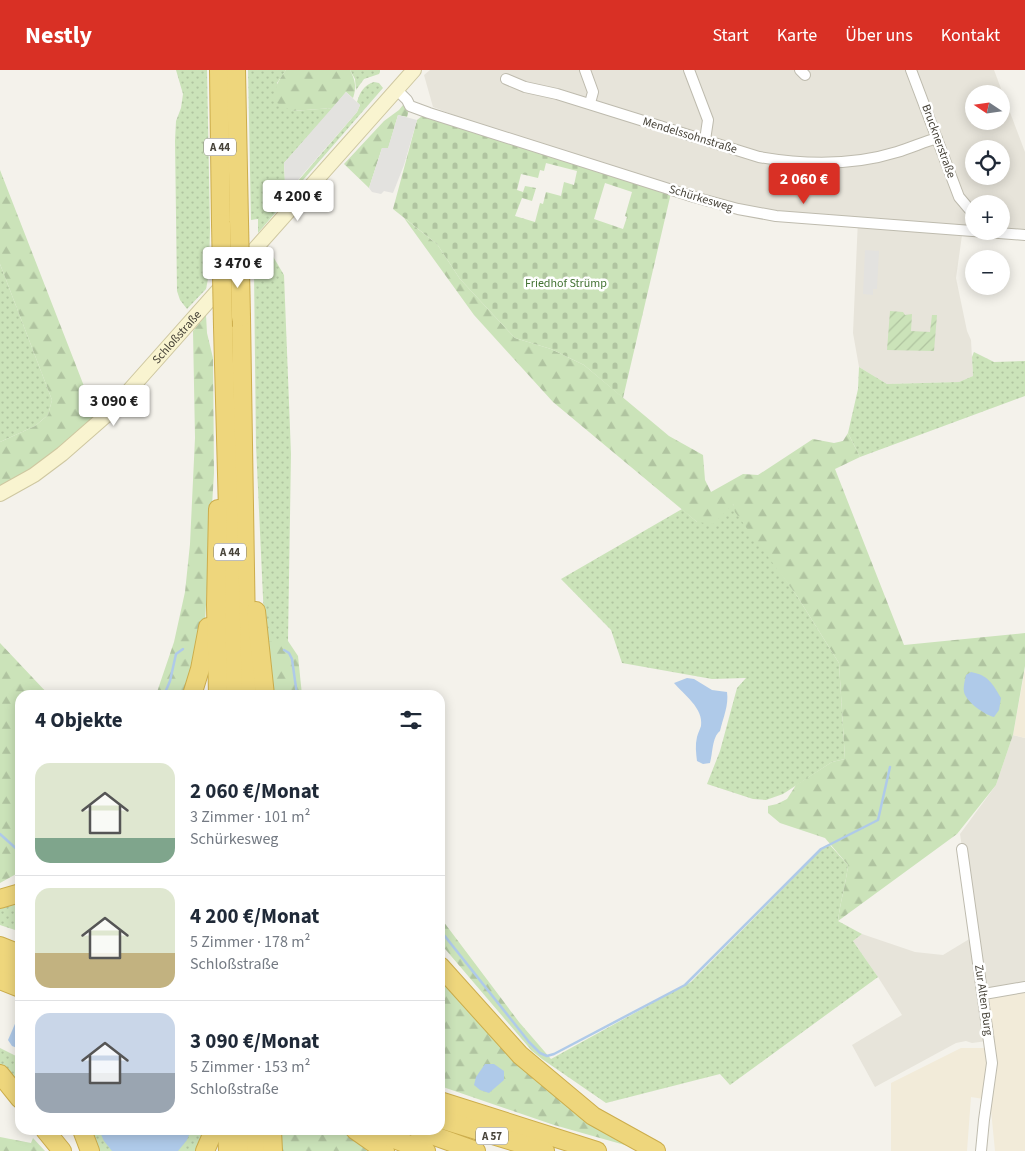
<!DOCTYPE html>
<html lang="de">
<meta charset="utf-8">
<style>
:root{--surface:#fff;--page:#f2f2f3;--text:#1f2937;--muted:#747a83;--line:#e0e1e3;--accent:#d93025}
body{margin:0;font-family:"Source Sans 3",sans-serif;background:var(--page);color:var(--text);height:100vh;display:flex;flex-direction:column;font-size:19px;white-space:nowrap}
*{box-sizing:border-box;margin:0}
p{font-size:16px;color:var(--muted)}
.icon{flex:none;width:28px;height:28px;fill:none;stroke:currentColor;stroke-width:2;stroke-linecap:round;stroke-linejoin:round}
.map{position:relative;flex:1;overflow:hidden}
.sheet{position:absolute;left:15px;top:620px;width:430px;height:445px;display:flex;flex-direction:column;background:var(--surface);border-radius:15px;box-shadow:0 2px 12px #0003}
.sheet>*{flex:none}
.needle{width:32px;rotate:283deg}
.controls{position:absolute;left:965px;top:15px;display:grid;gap:10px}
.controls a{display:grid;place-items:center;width:45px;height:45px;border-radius:50%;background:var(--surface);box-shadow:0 2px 12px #0003;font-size:25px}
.price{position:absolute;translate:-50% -42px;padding:0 11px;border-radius:5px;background:#fff;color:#222;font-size:16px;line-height:32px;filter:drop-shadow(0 1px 2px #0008)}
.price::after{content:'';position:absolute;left:50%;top:30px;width:15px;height:11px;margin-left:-8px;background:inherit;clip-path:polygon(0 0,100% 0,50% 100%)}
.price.current{background:var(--accent);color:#fff}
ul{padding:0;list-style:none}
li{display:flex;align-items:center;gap:15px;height:125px;padding:0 20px}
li+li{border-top:1px solid var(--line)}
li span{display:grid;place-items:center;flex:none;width:140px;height:100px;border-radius:15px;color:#555}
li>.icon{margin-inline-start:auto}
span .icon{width:60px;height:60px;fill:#fffc;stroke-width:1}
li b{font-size:21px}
h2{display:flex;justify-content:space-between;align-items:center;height:60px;padding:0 20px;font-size:21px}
header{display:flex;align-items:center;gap:30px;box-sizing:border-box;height:70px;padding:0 25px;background:var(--accent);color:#fff}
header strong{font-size:24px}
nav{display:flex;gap:28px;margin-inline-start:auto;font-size:18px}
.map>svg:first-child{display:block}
.residential{fill:#e7e4da;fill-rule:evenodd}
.commercial{fill:#f2ebd9}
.grass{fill:url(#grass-dots)}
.forest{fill:url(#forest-firs)}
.cemetery{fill:url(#cemetery-stones);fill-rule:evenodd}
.garden{fill:url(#garden-furrows)}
.parking{fill:#e3e2df}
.water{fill:#afcae9}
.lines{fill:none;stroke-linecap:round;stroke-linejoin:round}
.stream{stroke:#afcae9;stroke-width:2.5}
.street-casing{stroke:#bebbae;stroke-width:12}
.secondary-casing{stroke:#cec7a0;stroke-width:16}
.highway-casing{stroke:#ccad4c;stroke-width:20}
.street{stroke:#fff;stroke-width:10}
.secondary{stroke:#f9f4d0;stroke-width:14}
.highway{stroke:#eed67c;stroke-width:18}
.highway-bridge-casing{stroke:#ccad4c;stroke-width:20;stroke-linecap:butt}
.highway-bridge{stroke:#eed67c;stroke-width:18}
.labels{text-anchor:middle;stroke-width:5;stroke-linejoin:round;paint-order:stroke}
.shield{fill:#fff;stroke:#7e7b74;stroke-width:1}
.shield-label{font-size:11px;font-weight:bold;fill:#474339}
.street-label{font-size:12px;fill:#474339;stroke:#fff}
.park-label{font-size:12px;fill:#437333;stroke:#fff}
</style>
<header>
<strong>Nestly</strong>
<nav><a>Start</a><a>Karte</a><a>Über uns</a><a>Kontakt</a></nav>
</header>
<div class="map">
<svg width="1025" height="1081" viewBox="0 0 1025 1081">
<defs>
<pattern id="grass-dots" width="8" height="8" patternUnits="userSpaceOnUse" patternTransform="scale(1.25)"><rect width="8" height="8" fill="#cbe3b9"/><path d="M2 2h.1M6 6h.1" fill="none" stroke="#b0c4a0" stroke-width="1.8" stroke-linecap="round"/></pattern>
<pattern id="forest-firs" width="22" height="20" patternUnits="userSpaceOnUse" patternTransform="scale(1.25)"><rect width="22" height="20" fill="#cbe3b9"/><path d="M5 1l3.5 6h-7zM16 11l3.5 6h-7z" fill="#b0c4a0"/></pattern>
<pattern id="cemetery-stones" width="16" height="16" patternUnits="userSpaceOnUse" patternTransform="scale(1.25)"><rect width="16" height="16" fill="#cbe3b9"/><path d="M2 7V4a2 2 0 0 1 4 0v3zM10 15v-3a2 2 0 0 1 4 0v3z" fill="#b0c4a0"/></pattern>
<pattern id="garden-furrows" width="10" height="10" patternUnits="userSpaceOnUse" patternTransform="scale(1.25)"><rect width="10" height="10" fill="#cbe3b9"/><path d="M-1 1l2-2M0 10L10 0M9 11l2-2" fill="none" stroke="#b0c4a0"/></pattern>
</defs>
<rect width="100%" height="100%" fill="#f4f2eb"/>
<g class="residential">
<path d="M430 0H994L1025 82V161L1001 160V134H974V158H963L956 208 967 261 971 270 973 306 959 312 887 314 859 297 853 263 858 149 777 142 739 136 480 55 433 37 424 5ZM974 24H1001V51H974ZM974 79H1001V106H974Z"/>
<polygon points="1013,665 1025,668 1025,917 984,924 960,764 996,715"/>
<polygon points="862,864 915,882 943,885 971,868 987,971 972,973 966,971 956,973 875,1017 852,975 902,945 878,907 853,871"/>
</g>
<g class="commercial">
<polygon points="1025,599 1025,668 1013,665"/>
<polygon points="1025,917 1025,1081 995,1081 990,1030 971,1027 967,1081 891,1081 891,1013 961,978 986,978 984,924"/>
</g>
<g class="grass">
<polygon points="176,0 207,0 210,158 209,204 206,219 187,239 180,230 177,221 175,71 176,51 181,38 183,24"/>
<polygon points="248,0 286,0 277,13 292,41 333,38 284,93 285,113 288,128 258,163 258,149 251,150"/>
<polygon points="350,0 380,0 380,2 379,4 364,9 356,20 355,9"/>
<path d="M374 12 379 13 383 18 290 125 289 116 292 118 357 42 360 35 357 32C360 22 364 15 374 12Z"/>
<polygon points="268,178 284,205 291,384 288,571 265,571 256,375 254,202"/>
<polygon points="0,194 52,330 48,345 35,356 0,372"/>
<polygon points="974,282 994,292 1025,291 1025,326 860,387 848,363 858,319 859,297 887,314 959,312 973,306 972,287"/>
<polygon points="732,433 797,526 839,593 845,689 832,692 783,724 766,730 753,729 707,714 720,681 737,618 746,608 712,609 622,593 611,560 561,509 682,439 697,452"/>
<path d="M829 774 848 795C846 814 840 832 838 851L862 864 853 871 878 907 730 1015 720 1004 606 1033 542 989H551L691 912 821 780Z"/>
<polygon points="20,829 18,861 0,855 0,834"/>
<polygon points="0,978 20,988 20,1022 0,998"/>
<polygon points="90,1060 206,1060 195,1081 100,1081 95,1073"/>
</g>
<g class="forest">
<path d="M286 0H350C355 10 357 17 353 28L346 22 333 38 292 41 277 33C272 20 278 11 286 0Z"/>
<polygon points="407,30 410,36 407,47 398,45 388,79 382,78 369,118 344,94 384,51 399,40"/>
<polygon points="0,100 96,347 64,379 0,418 0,372 35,356 48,345 52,330 0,194"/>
<path d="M404 148 437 174 460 209 515 268 551 279 584 295 669 366 703 385 705 410 711 422 743 404 758 405 813 369 834 373 843 371 848 363 860 387 835 399 904 575 1025 563V596L1013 665 996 715 957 764 838 851C840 832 846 814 848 795L825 768 780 753 768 743V736L777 734 787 729 796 715 832 692 845 689 839 593 797 526 735 442 733 434 713 454 697 452 553 332 474 245Z"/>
<polygon points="206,245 207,263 213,288 214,403 205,551 186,625 156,625 174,572 185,522 190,474 195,368 193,261"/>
<polygon points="265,571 288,571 298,586 302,625 275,625 265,583"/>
<polygon points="0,573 49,625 20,625 20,803 18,803 0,813"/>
<polygon points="440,847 519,952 551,989 542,989 532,981 440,873"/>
<polygon points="440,899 521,989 646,1081 554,1055 440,1016"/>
<polygon points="280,1060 343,1060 373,1081 280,1081"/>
<polygon points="0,1067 31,1073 33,1068 45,1081 0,1081"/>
</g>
<path class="cemetery" d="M422 46 671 123 623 328 584 295 551 279 515 268 460 209 437 174 393 139 417 50ZM546 93 577 101 574 115 564 112 561 126 546 122 543 134 540 133 535 152 515 146 522 128 532 131 536 118 525 116 523 122 517 120 521 104 538 108 540 100 544 101ZM605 113 632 122 625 146 627 147 623 159 594 149Z"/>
<polygon class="garden" points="890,241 903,242 905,245 912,244 911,261 930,262 932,245 937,245 934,281 887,280"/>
<g class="parking">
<polygon points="346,22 360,35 357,42 291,118 285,113 284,93"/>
<polygon points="398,45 417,50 404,95 393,123 384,121 381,124 372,122 369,118 382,78 388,78"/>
<polygon points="865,180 879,181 877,219 873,219 873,225 863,224"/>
</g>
<g class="water">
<path d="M971 602C988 605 993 614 1001 628L999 640 994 647C985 645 966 632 964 622 963 617 965 610 966 605Z"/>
<path d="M687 608 694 609 712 620 727 622C729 635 723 648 720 661 712 667 713 683 710 693L703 694 697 691C696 683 695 675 697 667 698 663 700 659 701 656 704 638 683 624 674 613Z"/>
<polygon points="18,947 20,947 20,979 12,976 8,970"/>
<polygon points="485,994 494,994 504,1001 504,1010 489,1023 480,1020 474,1015 476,1007"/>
<polygon points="99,1060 191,1060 187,1070 178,1081 112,1081 104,1071"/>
</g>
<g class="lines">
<g class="stream">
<polyline points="284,580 289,583 292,589 297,625"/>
<polyline points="164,625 170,611 176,584 183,579"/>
<polyline points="0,764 20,782"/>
<polyline points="440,860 529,972 540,983 547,986 554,984 685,915 821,779 878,750 890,697"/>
</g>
<g class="street-casing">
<g id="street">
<polyline points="585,0 593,22 590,33"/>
<polyline points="689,0 708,50 705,70"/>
<polyline points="800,0 805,5"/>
<polyline points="911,0 959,127 970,140"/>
<path d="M506 9 525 17 557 24 759 87C805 95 852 96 897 82 910 78 924 72 937 68"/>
<polyline points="396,19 407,30 410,36 429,43 694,127 738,139 776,146 1025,165"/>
<polyline points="962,779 992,993 984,1050 981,1081"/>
<polyline points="984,924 1025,917"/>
</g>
</g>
<g class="secondary-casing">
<g id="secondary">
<path id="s1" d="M0 424 34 405 62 384 110 342 414 0"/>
</g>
</g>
<g class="highway-casing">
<g id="highway">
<polyline points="219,0 221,153"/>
<polyline points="236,0 239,151"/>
<polyline points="241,247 247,625"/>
<polyline points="223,257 233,625"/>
<polyline points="256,541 265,625"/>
<polyline points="192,625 200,599 208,557"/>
<polyline points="218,625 216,535 218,439"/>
<polyline points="0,829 20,823"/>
<polyline points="0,876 20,884"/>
<polyline points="0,893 20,901"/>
<polyline points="440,896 520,985 593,1046 656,1081"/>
<polyline points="0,910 20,918"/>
<polyline points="0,1004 20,1029"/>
<polyline points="440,1031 597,1081"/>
<polyline points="440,1049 545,1081"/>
<polyline points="45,1060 62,1081"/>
<polyline points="82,1060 90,1081"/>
<polyline points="227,1060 228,1081"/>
<polyline points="242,1060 242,1081"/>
<polyline points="256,1060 257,1081"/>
<polyline points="272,1060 273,1081"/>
<polyline points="355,1060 385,1081"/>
<polyline points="370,1060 426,1081"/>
<polyline points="418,1060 476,1081"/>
<polyline points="205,1081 214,1060"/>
</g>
</g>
<use href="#street" class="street"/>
<use href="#secondary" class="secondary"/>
<use href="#highway" class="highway"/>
<g class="highway-bridge-casing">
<g id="highway-bridge">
<polyline points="239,151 241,247"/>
<polyline points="221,153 223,257"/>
</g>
</g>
<use href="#highway-bridge" class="highway-bridge"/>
</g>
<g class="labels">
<g class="shield">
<rect x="204" y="68.5" width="32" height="17" rx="4"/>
<rect x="214" y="473.5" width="32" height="17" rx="4"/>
<rect x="476" y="1057.5" width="32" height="17" rx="4"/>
</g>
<g class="shield-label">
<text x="220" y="81">A 44</text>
<text x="230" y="486">A 44</text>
<text x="492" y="1070">A 57</text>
</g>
<g class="street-label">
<text transform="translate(690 65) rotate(17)" y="4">Mendelssohnstraße</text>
<text transform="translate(939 71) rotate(70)" y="4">Brucknerstraße</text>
<text transform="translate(701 128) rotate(17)" y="4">Schürkesweg</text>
<text dy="4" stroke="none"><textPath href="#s1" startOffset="238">Schloßstraße</textPath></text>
<text transform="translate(984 930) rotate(82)" y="4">Zur Alten Burg</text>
</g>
<g class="park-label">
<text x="566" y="217">Friedhof Strümp</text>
</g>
</g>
</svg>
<div class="controls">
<a><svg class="needle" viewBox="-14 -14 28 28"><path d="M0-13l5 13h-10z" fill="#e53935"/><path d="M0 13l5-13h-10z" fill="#747a83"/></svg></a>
<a><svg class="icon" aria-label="locate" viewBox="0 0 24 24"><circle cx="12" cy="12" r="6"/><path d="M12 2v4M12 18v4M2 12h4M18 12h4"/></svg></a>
<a>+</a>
<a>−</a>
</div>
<b class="price current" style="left:804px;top:135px">2 060 €</b>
<b class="price" style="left:298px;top:152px">4 200 €</b>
<b class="price" style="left:238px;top:219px">3 470 €</b>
<b class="price" style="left:114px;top:357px">3 090 €</b>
<section class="sheet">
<h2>4 Objekte<svg class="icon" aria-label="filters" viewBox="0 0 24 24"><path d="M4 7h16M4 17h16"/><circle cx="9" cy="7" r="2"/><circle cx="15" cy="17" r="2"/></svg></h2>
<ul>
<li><span style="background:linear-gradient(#dfe7d0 75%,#7fa58c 0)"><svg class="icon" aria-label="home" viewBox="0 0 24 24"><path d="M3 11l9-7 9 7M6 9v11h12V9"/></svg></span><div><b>2 060 €/Monat</b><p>3 Zimmer · 101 m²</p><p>Schürkesweg</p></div></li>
<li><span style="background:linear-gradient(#dfe7d0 65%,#c2b280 0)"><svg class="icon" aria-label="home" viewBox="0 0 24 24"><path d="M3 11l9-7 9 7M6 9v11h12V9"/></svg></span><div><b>4 200 €/Monat</b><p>5 Zimmer · 178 m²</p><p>Schloßstraße</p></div></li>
<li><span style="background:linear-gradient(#c9d6e8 60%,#9aa5b1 0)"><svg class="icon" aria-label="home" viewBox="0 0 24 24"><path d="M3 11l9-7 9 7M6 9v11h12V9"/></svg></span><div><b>3 090 €/Monat</b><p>5 Zimmer · 153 m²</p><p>Schloßstraße</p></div></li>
</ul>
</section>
</div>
